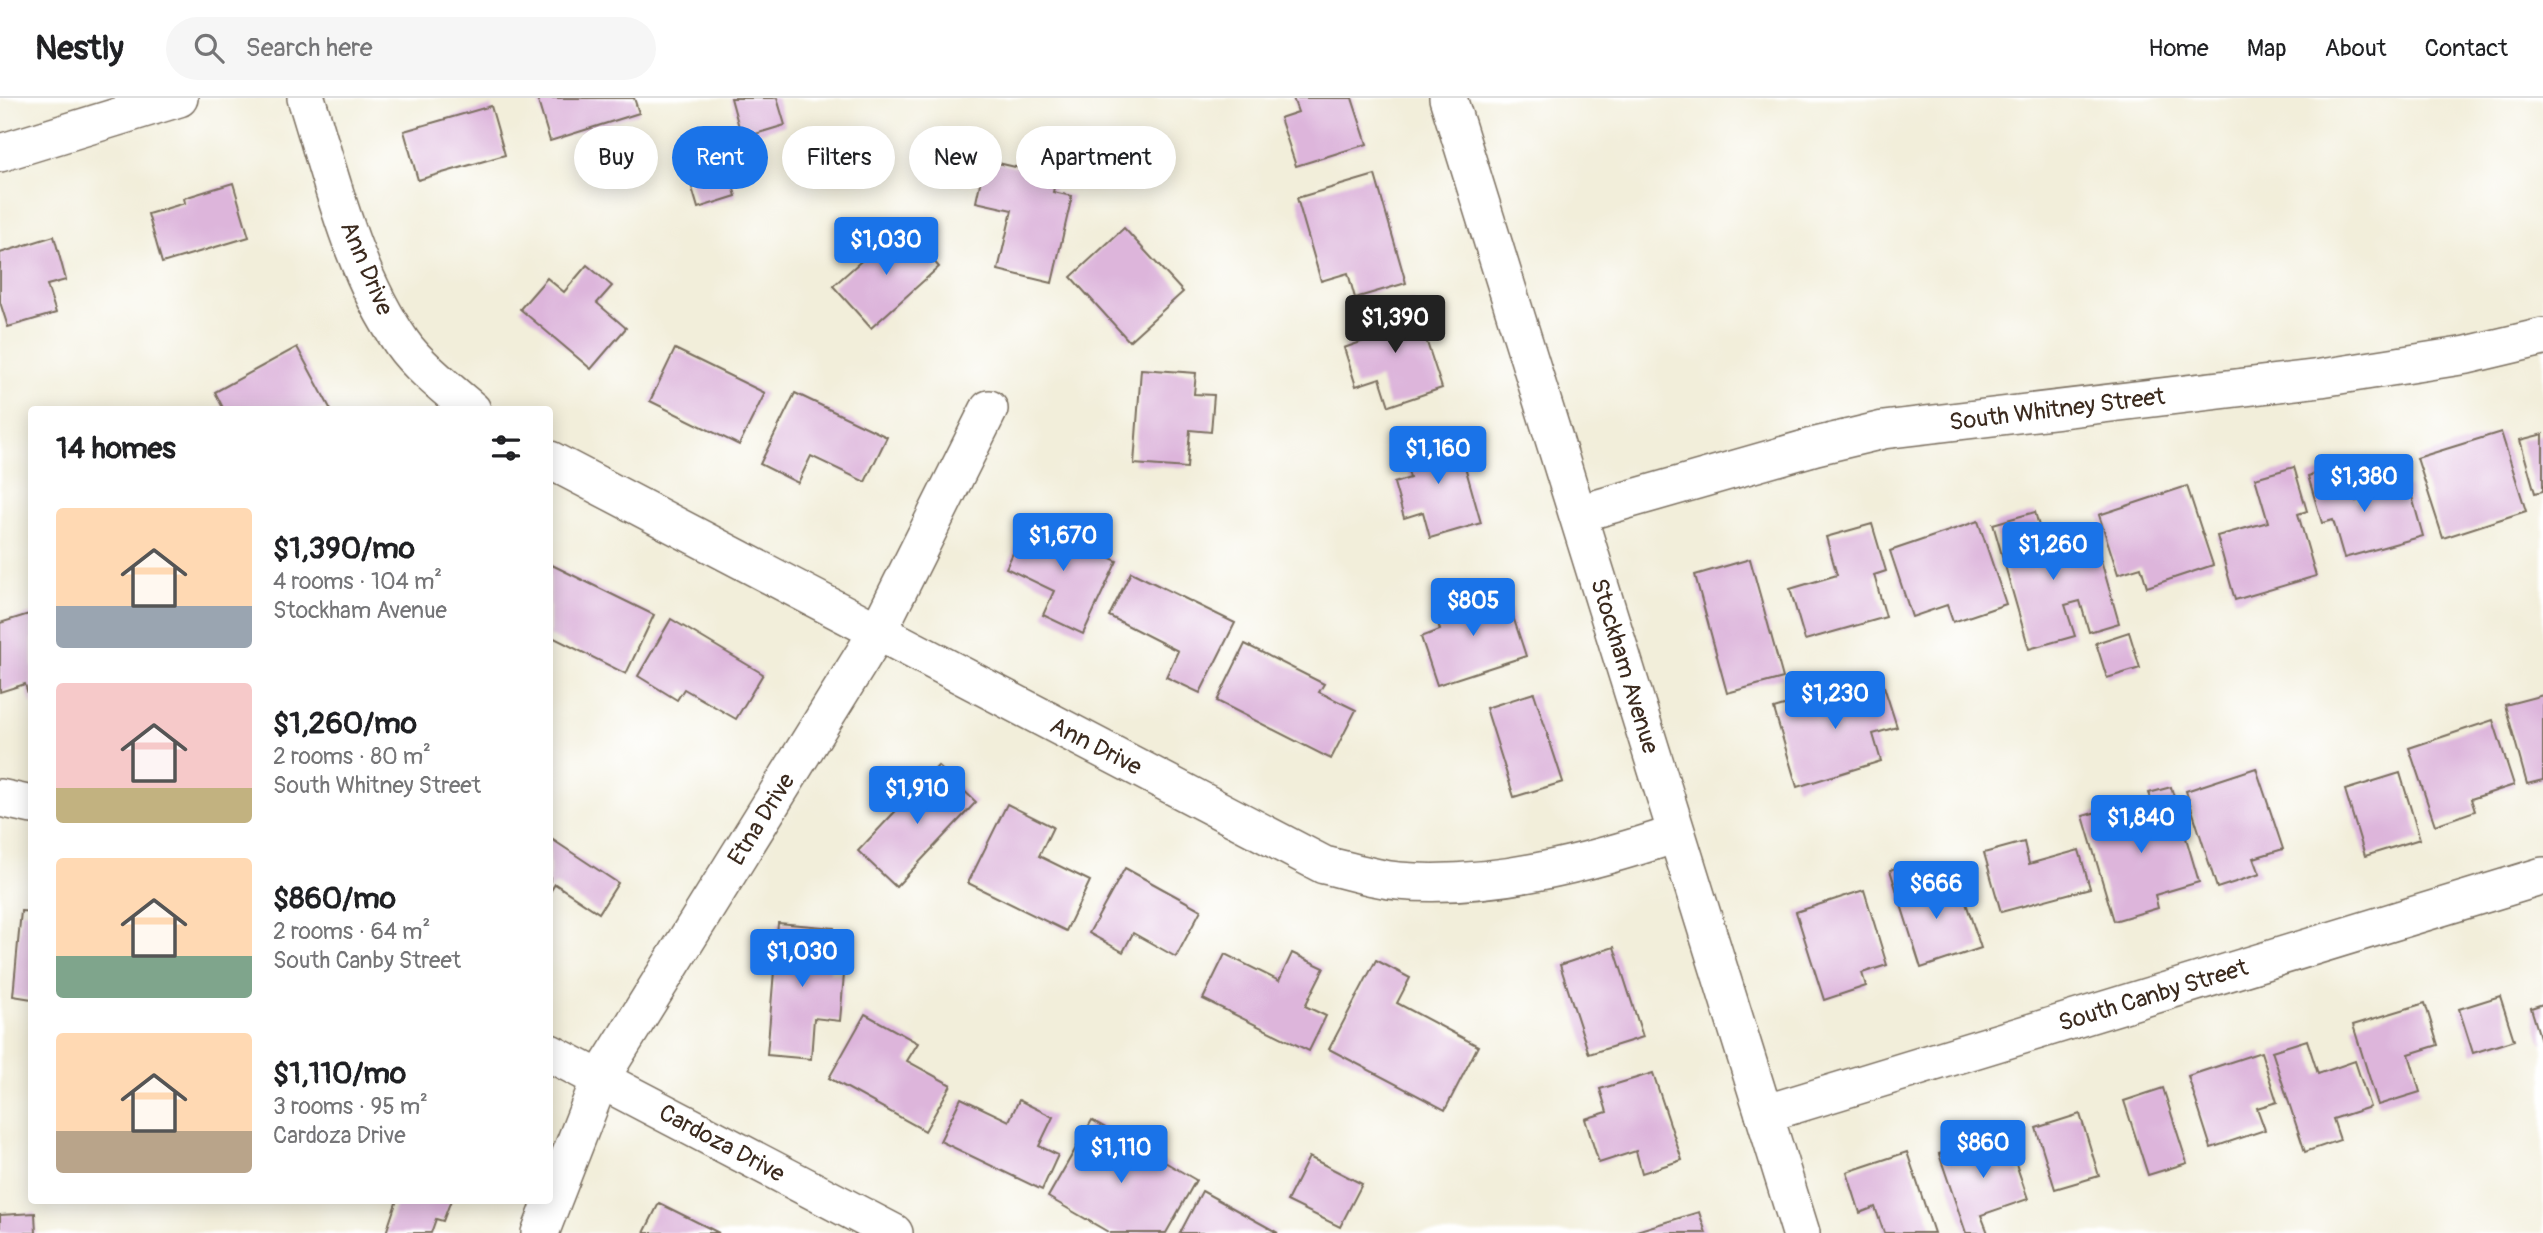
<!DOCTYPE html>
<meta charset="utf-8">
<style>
:root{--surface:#fff;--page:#f6f6f6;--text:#202124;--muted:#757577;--line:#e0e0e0;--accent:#1a73e8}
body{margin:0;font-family:Pangolin,sans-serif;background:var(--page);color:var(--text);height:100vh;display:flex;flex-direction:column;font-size:26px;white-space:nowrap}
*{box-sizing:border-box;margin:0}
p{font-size:23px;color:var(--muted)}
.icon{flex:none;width:38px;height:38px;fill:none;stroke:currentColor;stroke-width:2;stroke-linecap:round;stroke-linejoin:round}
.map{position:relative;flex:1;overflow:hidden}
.panel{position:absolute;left:28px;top:308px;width:525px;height:798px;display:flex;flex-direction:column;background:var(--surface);border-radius:7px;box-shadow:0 4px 18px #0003}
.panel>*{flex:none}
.banner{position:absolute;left:574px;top:28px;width:665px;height:63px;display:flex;gap:14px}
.price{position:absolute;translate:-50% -60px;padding:0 16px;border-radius:7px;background:var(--accent);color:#fff;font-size:23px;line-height:46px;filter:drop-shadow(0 2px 4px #0008)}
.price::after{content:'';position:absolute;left:50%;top:42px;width:21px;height:16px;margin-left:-10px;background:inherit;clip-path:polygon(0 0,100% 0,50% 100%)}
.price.on{background:#222;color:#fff}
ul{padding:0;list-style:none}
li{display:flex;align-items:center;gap:21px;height:175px;padding:0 28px}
li span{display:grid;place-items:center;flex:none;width:196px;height:140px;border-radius:7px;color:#555}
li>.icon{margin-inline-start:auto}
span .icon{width:84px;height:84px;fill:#fffc;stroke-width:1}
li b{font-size:30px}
h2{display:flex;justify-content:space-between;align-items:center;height:84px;padding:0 28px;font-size:30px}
.tag{padding:0 24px;border-radius:32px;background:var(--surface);box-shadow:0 4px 18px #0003;font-size:24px;line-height:63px}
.tag.on{background:var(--accent);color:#fff}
header{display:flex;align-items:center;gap:42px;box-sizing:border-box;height:98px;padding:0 35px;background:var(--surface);border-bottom:2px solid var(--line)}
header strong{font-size:33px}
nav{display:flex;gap:38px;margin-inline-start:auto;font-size:24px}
.search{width:490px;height:63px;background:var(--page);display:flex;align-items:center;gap:18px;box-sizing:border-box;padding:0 24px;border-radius:38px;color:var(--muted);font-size:26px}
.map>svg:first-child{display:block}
.building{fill:#ddb5db}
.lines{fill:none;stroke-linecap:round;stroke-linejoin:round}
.minor-casing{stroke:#7b6f60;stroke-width:40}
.minor{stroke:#fff;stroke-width:37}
.labels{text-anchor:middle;stroke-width:5;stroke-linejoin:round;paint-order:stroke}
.street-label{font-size:24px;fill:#3b2a1e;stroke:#fff}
</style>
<header>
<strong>Nestly</strong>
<div class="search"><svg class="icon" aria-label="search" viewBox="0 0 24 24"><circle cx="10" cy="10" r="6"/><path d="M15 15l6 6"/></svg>Search here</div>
<nav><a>Home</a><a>Map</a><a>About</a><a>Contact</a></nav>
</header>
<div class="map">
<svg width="2543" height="1135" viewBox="0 0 2543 1135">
<rect width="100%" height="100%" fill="#fff"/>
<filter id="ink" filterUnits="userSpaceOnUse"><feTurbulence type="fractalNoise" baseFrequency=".0143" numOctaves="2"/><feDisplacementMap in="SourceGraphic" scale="14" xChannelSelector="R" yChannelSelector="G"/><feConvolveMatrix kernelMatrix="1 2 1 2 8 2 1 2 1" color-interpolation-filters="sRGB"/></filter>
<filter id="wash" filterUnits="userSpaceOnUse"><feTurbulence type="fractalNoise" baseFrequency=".00686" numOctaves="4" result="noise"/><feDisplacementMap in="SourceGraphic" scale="28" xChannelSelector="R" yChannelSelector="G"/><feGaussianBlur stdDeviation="1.57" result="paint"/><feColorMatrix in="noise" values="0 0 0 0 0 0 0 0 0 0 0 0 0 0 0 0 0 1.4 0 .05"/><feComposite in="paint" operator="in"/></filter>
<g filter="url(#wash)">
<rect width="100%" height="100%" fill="#f2eeda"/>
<g id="blocks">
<g class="building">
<polygon points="537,0 634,0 639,15 550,43"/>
<polygon points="731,0 777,0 785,27 742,40"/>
<polygon points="1293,0 1352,0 1367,46 1296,68 1280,20 1298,14"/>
<polygon points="491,8 505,57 418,82 404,33"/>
<polygon points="720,44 736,98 698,110 682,56"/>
<polygon points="1027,55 1060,63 1053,94 1072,98 1052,185 998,172 1012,112 976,104 985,62 1024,71"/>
<polygon points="1375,77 1406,185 1355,200 1348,175 1321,183 1297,100"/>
<polygon points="233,85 249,139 162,165 148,116 185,105 184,100"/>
<polygon points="902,127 939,169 871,230 833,188"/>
<polygon points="1124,130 1183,194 1129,243 1071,179"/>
<polygon points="54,138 66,182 47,187 56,215 8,229 0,204 0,155"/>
<polygon points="587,167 612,188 597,205 626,230 591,271 520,211 547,180 564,194"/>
<polygon points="1413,202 1442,290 1389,308 1380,280 1356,288 1344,250 1367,242 1360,220"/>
<polygon points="297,249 331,312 224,312 215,294"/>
<polygon points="675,251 765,295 739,347 650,303"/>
<polygon points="1141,271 1196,275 1194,296 1214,297 1211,334 1190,332 1187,370 1134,366"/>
<polygon points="795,295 887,339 865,384 811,358 798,385 760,366"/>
<polygon points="1455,333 1481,425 1430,440 1423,414 1404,420 1394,385 1410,380 1401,348"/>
<polygon points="2501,334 2526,413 2443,440 2417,360"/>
<polygon points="2543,336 2543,393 2535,395 2520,342"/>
<polygon points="2346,367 2356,403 2409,388 2423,438 2344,460 2333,422 2322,425 2308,378"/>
<polygon points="2294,369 2307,413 2298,416 2316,478 2235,502 2217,438 2268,424 2255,380"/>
<polygon points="2187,388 2213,467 2147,489 2141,469 2118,476 2099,417"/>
<polygon points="2035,414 2046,453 2094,438 2119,525 2089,534 2080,503 2065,507 2075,538 2029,551 1993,426"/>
<polygon points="1029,421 1117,463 1083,536 1043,517 1054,493 1006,470"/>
<polygon points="1978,423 2006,506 1953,524 1947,507 1912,519 1890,453"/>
<polygon points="1872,426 1886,473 1874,477 1886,519 1805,542 1790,491 1837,477 1826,439"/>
<polygon points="1750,461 1783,580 1727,595 1695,477"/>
<polygon points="552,467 654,517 626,576 550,538 550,473"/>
<polygon points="1131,474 1235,525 1200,595 1166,579 1178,553 1109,518"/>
<polygon points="1504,491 1526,558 1437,587 1421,539 1440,532 1434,513"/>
<polygon points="32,515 32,605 31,605 25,586 0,594 0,525"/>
<polygon points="671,521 763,576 736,621 684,591 677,602 638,578"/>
<polygon points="2129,534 2140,570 2107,580 2096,545"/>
<polygon points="1245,546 1324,586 1319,594 1356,612 1331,661 1217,603"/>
<polygon points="1881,579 1897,629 1873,636 1881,663 1797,689 1774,611"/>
<polygon points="1534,595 1563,684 1514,699 1486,610"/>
<polygon points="2543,597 2543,682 2527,686 2505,607"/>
<polygon points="2493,622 2514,687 2471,701 2475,713 2435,727 2409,650"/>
<polygon points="938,668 976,704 896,789 858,753"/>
<polygon points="2256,670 2283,751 2254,760 2260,776 2217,790 2186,693"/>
<polygon points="2400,675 2420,741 2365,758 2345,692"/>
<polygon points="2171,689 2199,784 2155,797 2158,810 2114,823 2083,718 2114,709 2118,722 2154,711 2149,695"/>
<polygon points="1007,706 1053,729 1039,758 1090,783 1066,833 968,785"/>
<polygon points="550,740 618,785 599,815 555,786 550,794"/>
<polygon points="2024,744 2029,766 2079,752 2090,790 2001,814 1984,755"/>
<polygon points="1903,767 1913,798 1959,784 1981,850 1921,870 1890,772"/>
<polygon points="1125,770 1201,812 1176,859 1133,835 1123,854 1089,835"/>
<polygon points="1864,792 1887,867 1862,875 1866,888 1824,902 1796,814"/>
<polygon points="21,813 32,814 32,901 13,898"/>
<polygon points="778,825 834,830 830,875 844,876 840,923 814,920 811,961 767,957"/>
<polygon points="1614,849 1643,939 1589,956 1560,867"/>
<polygon points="1292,855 1324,870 1305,908 1326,918 1309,953 1203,901 1225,856 1279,883"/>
<polygon points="1376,862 1410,880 1397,905 1478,948 1445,1012 1329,951"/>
<polygon points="2500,898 2514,942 2473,955 2459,911"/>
<polygon points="2425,905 2438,947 2409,956 2420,994 2378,1007 2353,927"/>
<polygon points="2543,906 2543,946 2542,946 2531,910"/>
<polygon points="865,916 918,945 907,963 951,987 925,1033 829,980"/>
<polygon points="2307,942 2318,976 2355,963 2370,1009 2333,1021 2340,1042 2305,1054 2272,953"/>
<polygon points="2261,954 2277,1004 2257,1010 2265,1032 2211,1050 2188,978"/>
<polygon points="1653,975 1682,1062 1642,1075 1636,1053 1599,1065 1585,1021 1607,1014 1600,991"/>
<polygon points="2163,990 2187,1065 2148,1077 2124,1003"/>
<polygon points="961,1000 1009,1023 1019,1002 1053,1019 1039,1048 1058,1057 1042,1092 940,1043"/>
<polygon points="2080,1016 2099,1078 2055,1091 2036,1030"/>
<polygon points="1092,1022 1196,1082 1166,1135 1110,1135 1048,1099"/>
<polygon points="2005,1034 2028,1101 1981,1117 1988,1135 1966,1135 1939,1056"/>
<polygon points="1907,1054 1934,1135 1884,1135 1875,1109 1860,1115 1847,1074"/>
<polygon points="1309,1059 1362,1086 1340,1129 1287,1103"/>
<polygon points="1202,1093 1278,1135 1180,1135"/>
<polygon points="397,1102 451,1102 443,1123 436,1121 431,1135 386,1135"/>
<polygon points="659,1105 719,1135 644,1135"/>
<polygon points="1699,1114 1706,1135 1633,1135 1633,1134"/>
<polygon points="35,1115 36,1135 0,1135 0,1117"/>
</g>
</g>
</g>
<g filter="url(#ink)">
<use href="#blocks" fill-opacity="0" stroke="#7b6f60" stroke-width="2"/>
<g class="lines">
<g class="minor-casing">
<g id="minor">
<path d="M306 0C332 82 352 173 402 245 417 267 451 294 472 312"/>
<polyline points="1448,0 1801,1135"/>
<polyline points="0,55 179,0"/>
<path d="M550 362 1324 767C1348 772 1373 781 1398 783 1490 791 1589 765 1676 736"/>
<polyline points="1578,416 1816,348 1883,332 2321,280 2467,257 2543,239"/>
<polyline points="0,700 32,707"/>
<polyline points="550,955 894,1135"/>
<polyline points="1764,1016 2543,778"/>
<polyline points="540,1135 600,981 877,535 989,311"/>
</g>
</g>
<use href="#minor" class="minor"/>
</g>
</g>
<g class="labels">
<g class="street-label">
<text transform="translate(367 170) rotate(67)" y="8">Ann Drive</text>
<text transform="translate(2057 311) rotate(-7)" y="8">South Whitney Street</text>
<text transform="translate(1625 568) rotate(73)" y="8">Stockham Avenue</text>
<text transform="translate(1096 648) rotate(27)" y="8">Ann Drive</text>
<text transform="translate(761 721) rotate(-58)" y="8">Etna Drive</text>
<text transform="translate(2153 897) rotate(-17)" y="8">South Canby Street</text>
<text transform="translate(722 1045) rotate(28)" y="8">Cardoza Drive</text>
</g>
</g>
</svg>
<b class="price" style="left:886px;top:179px">$1,030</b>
<b class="price on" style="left:1395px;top:257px">$1,390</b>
<b class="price" style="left:1438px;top:388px">$1,160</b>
<b class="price" style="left:2364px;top:416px">$1,380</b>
<b class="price" style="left:1063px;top:475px">$1,670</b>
<b class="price" style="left:2053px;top:484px">$1,260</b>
<b class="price" style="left:1473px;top:540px">$805</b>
<b class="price" style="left:1835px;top:633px">$1,230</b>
<b class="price" style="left:917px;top:728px">$1,910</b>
<b class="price" style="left:2141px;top:757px">$1,840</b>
<b class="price" style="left:1936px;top:823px">$666</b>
<b class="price" style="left:802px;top:891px">$1,030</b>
<b class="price" style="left:1983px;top:1082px">$860</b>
<b class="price" style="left:1121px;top:1087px">$1,110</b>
<div class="banner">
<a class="tag">Buy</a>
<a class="tag on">Rent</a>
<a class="tag">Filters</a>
<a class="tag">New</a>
<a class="tag">Apartment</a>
</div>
<section class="panel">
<h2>14 homes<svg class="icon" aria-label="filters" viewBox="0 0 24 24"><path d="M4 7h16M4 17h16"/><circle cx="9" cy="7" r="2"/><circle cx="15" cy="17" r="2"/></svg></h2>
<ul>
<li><span style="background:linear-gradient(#ffd9b3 70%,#9aa5b1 0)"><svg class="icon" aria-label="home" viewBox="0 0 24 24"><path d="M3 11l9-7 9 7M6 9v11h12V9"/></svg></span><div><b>$1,390/mo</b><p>4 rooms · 104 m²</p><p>Stockham Avenue</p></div></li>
<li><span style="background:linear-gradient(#f6c9c9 75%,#c2b280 0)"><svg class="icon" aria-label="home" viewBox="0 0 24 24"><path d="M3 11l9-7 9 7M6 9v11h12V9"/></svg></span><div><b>$1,260/mo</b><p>2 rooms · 80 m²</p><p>South Whitney Street</p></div></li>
<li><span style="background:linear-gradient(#ffd9b3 70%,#7fa58c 0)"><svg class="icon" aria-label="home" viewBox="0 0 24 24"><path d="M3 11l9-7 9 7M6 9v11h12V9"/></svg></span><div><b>$860/mo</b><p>2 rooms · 64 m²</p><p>South Canby Street</p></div></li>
<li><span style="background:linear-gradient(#ffd9b3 70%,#b9a48a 0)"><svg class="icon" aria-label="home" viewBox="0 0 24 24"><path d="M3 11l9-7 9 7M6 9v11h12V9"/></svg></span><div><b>$1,110/mo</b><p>3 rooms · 95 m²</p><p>Cardoza Drive</p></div></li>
</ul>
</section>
</div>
